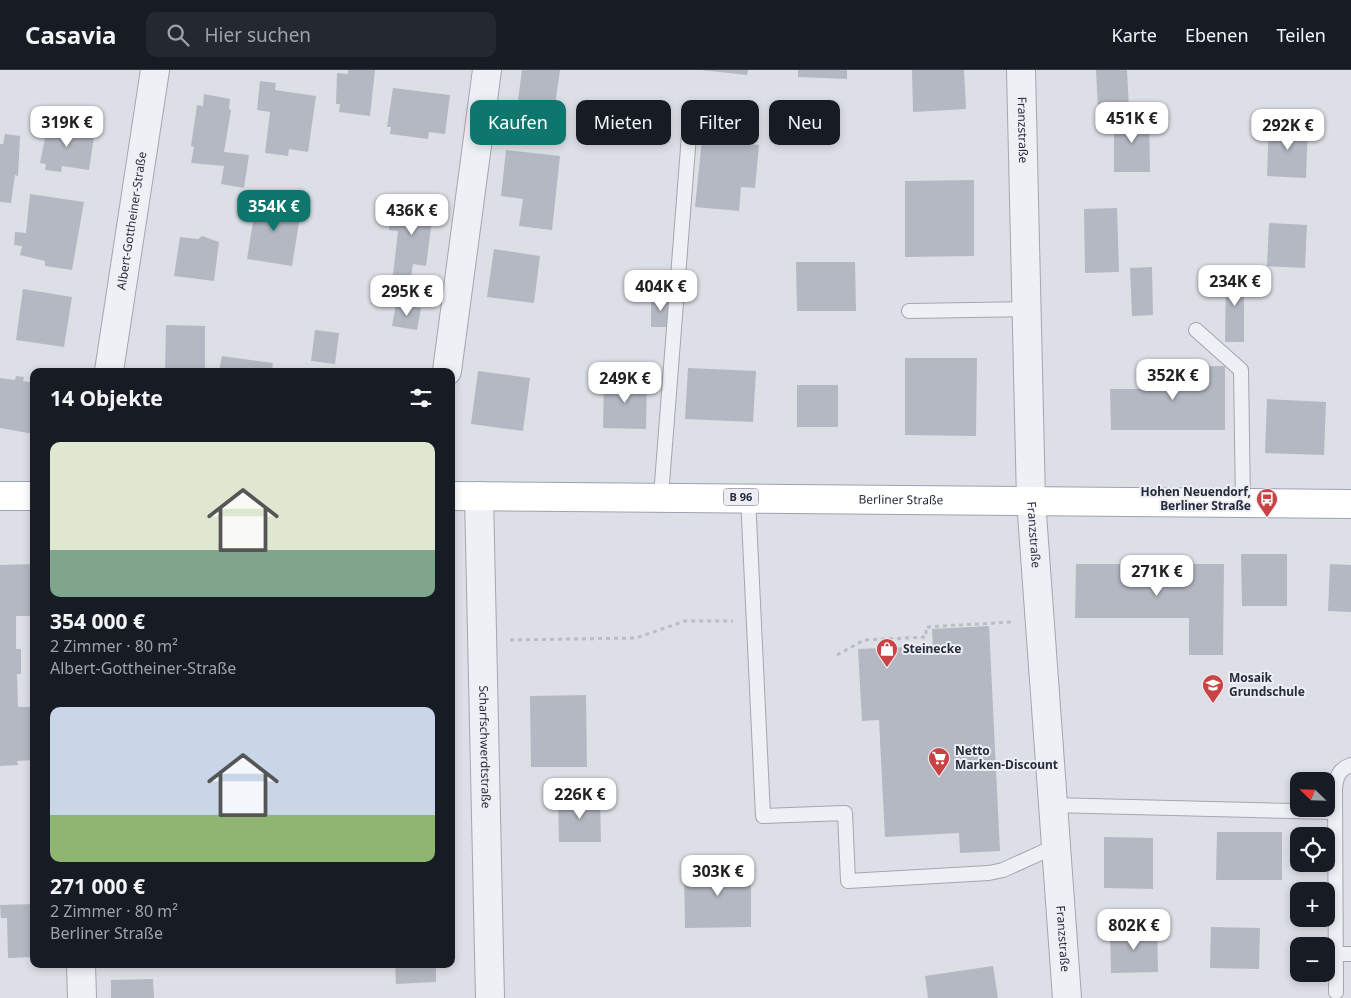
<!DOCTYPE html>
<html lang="de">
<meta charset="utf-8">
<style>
:root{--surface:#171b24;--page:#242831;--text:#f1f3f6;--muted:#9ea1a6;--line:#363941;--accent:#0f766e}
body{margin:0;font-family:"Noto Sans",sans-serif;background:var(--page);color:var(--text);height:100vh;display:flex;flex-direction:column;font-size:19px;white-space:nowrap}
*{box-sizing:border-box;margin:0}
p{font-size:16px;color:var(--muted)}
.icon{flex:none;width:28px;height:28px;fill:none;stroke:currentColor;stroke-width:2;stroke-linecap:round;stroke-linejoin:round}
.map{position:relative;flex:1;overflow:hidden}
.side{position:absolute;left:30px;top:298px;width:425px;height:600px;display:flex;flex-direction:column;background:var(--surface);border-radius:10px;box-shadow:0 2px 8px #0003}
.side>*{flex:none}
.banner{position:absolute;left:470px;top:30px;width:475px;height:45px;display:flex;gap:10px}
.needle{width:32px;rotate:293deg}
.fabs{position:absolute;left:1290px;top:702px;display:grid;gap:10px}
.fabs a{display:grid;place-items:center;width:45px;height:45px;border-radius:10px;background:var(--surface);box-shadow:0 2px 8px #0003;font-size:25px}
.price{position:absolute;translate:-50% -42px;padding:0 11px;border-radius:10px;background:#fff;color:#222;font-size:16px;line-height:32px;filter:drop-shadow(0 1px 2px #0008)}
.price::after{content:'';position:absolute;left:50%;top:30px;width:15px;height:11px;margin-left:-8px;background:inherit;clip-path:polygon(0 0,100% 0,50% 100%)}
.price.on{background:var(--accent);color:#fff}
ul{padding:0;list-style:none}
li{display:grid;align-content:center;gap:10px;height:265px;padding:0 20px}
li span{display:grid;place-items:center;height:155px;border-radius:10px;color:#555}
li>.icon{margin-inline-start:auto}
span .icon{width:90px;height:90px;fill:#fffc;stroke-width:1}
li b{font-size:21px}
h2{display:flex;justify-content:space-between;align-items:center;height:60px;padding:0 20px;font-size:21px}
.tag{padding:0 18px;border-radius:10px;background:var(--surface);box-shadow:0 2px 8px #0003;font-size:18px;line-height:45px}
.tag.on{background:var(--accent);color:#fff}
header{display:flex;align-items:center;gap:30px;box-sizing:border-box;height:70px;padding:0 25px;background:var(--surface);border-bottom:1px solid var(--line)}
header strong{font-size:24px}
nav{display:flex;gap:28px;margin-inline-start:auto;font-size:18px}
.search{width:350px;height:45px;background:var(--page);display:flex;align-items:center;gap:12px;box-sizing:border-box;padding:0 18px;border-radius:10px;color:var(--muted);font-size:19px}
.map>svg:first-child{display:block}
.building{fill:#b4b8c3}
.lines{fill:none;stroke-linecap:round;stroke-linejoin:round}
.service-casing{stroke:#a3a6b0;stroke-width:16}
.minor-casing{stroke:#a3a6b0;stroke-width:30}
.primary-casing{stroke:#9ca2b2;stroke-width:30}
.path{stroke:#bbbdc5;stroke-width:3;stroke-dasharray:4 4;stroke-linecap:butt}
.service{stroke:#eff0f5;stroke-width:14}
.minor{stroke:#eff0f5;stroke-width:28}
.primary{stroke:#fff;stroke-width:28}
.labels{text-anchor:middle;stroke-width:4;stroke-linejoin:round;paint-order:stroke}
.shield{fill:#eceef4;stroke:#626673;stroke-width:1}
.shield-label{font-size:11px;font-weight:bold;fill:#272c3c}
.street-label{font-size:12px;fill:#272c3c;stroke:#eceef4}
.poi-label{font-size:12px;font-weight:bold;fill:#272c3c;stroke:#eceef4;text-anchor:start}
</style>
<header>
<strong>Casavia</strong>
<div class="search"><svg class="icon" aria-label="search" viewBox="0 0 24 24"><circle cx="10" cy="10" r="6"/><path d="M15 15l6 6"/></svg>Hier suchen</div>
<nav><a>Karte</a><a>Ebenen</a><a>Teilen</a></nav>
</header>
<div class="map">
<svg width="1351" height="928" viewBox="0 0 1351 928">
<rect width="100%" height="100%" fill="#dddfe6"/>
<g class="building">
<polygon points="348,0 375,0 370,46 339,42 340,34 336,34 337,3 348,4"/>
<polygon points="522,0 560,0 555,35 518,30"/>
<polygon points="701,0 748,0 747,5"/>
<polygon points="798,0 847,0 847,9 798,7"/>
<polygon points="912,0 964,0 966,39 913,42"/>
<polygon points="1096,0 1127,0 1129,38 1098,40"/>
<polygon points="260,11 276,13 275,20 316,26 308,82 289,79 288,86 265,83 270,42 257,40"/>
<polygon points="393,18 450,25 445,64 429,62 428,69 390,64 391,57 387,57"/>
<polygon points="204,24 230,29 229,39 231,40 224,82 249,85 244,118 221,114 224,96 191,93 194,77 191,76 197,35 203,36"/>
<polygon points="1149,46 1150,102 1114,102 1114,47"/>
<polygon points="48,53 95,60 89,100 62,96 61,102 45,100 46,94 40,93"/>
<polygon points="1269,54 1308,55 1306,108 1267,106"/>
<polygon points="5,64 20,66 18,106 15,105 11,133 0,132 0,74 3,74"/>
<polygon points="702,69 759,75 755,118 741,117 739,141 695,137"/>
<polygon points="506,80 560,86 552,160 519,156 523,129 501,126"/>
<polygon points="974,110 974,186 905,187 905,111"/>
<polygon points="30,124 84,132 72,200 45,196 45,191 20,185 22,176 14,175 15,162 26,163"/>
<polygon points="257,127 302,134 292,196 247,189"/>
<polygon points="402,130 434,134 426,196 413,194 411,207 393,205 398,161 389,160 391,145 399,146"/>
<polygon points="1117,138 1119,202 1085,203 1084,139"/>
<polygon points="1269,153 1307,155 1305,198 1267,196"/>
<polygon points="202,166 219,172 214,211 174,206 180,167 198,169"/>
<polygon points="494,179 540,186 534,233 487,227"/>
<polygon points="796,192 855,192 856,241 797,241"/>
<polygon points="1152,197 1153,245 1132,246 1130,198"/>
<polygon points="1244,201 1244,272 1225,272 1226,202"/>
<polygon points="23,219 72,227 64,277 16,270"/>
<rect x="651" y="227" width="20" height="30"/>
<polygon points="396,234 421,238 417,260 392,256"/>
<polygon points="166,255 205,256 205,301 165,301"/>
<polygon points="315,260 339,263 335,294 311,291"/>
<polygon points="222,286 273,293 272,301 219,301"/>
<polygon points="905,288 977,288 976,366 905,365"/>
<polygon points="1225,296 1225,360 1111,360 1110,319 1151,319 1151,297"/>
<polygon points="688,298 756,301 753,352 685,349"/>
<polygon points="478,301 530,308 523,361 471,354"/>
<polygon points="16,306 24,307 23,311 34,313 34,364 0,358 0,308 15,310"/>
<polygon points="604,309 647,311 646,359 603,358"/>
<rect x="797" y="315" width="41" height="42"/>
<polygon points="1267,329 1326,332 1324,385 1265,383"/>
<polygon points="1241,484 1287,484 1287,536 1242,536"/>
<polygon points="34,494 34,546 16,546 16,579 21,579 21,604 17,604 18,637 34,637 34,690 17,691 18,695 0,696 0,495"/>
<polygon points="1076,494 1224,494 1223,585 1189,585 1189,548 1075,548"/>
<polygon points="1330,494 1351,495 1351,542 1328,541"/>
<polygon points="989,556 1000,781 960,783 959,763 885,767 879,650 862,651 858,579 933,576 932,559"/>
<polygon points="586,625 587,697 531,697 530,626"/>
<polygon points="600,727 601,772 559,772 558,728"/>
<polygon points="1217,762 1282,762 1282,810 1216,810"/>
<polygon points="1104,767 1153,768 1153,819 1104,818"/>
<polygon points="684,796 751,796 751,857 685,858"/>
<polygon points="34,834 34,887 8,888 7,848 1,848 0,835"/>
<polygon points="1211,857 1260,858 1259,899 1210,898"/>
<polygon points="1157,858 1158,902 1111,903 1110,860"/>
<polygon points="395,894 436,894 436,912 396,914"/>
<polygon points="993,896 998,928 928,928 925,906"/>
<polygon points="153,909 154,928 111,928 111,910"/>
</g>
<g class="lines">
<g class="service-casing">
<g id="service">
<polyline points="909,241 1027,239"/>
<polyline points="1196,260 1241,300 1243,434"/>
<polyline points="661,426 690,52"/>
<polyline points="748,427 763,746 845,743 848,811 989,803 1003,800 1054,777"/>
<polyline points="1051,735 1335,742"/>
<polyline points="1336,884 1351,884"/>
<path d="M1336 922 1335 719C1336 707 1339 699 1351 695"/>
</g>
</g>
<g class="minor-casing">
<g id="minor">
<path id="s1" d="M1021 0 1031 430 1067 928"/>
<path id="s2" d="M109 301 155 0"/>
<polyline points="447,301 487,0"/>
<path id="s3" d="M479 426 490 928"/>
<polyline points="81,894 82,928"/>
</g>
</g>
<g class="primary-casing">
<g id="primary">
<polyline points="0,426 34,426"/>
<path id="s4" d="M451 426 1351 434"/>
</g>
</g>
<g class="path">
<polyline points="510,570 636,568 685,551 733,551"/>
<polyline points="837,585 864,570 926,567 926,557 1011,552"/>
</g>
<use href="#service" class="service"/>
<use href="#minor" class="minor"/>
<use href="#primary" class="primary"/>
</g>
<defs>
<g id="bus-pin" transform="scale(1.125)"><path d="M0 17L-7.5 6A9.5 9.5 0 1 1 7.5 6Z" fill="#cb4245" stroke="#eceef4"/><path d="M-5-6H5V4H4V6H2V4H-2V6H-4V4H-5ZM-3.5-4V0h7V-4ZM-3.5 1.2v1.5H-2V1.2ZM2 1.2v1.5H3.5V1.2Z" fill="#fff"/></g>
<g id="shop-pin" transform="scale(1.125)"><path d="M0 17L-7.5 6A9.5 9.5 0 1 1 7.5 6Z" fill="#cb4245" stroke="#eceef4"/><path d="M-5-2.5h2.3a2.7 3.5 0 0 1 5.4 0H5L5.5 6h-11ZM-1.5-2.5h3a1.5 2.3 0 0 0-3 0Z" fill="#fff"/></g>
<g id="school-pin" transform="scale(1.125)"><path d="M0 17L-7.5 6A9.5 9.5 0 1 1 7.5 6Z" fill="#cb4245" stroke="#eceef4"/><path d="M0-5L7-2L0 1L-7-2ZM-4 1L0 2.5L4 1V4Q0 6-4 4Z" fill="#fff"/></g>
<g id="supermarket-pin" transform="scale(1.125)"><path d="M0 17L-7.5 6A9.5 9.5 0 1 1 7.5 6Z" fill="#cb4245" stroke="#eceef4"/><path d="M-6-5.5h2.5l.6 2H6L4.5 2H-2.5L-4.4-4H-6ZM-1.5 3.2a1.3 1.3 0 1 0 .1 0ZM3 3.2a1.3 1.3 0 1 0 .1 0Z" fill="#fff"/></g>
</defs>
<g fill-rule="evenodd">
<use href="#bus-pin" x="1267" y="429"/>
<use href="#shop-pin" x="887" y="579"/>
<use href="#school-pin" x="1213" y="615"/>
<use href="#supermarket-pin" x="939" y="688"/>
</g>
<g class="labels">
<rect class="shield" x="723.5" y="418.5" width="35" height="17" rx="4"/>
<g class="shield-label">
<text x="741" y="431">B 96</text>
</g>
<g class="street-label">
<text dy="4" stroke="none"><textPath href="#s1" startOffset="60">Franzstraße</textPath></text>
<text dy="4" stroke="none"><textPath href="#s2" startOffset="152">Albert-Gottheiner-Straße</textPath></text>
<text dy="4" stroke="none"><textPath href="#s4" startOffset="450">Berliner Straße</textPath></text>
<text dy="4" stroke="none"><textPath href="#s1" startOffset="465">Franzstraße</textPath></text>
<text dy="4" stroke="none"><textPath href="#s3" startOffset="251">Scharfschwerdtstraße</textPath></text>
<text dy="4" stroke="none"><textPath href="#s1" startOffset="870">Franzstraße</textPath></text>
</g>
<g class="poi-label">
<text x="1251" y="426" text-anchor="end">Hohen Neuendorf,<tspan x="1251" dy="14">Berliner Straße</tspan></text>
<text x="903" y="583">Steinecke</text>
<text x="1229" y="612">Mosaik<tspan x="1229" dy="14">Grundschule</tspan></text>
<text x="955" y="685">Netto<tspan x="955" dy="14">Marken-Discount</tspan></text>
</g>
</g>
</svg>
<div class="fabs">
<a><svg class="needle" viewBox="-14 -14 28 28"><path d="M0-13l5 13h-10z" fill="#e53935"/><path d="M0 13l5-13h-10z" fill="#9ea1a6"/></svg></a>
<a><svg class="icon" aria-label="locate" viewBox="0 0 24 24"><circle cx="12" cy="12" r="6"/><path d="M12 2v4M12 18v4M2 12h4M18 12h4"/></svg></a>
<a>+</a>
<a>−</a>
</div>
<b class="price" style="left:1132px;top:74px">451K €</b>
<b class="price" style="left:67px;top:78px">319K €</b>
<b class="price" style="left:1288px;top:81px">292K €</b>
<b class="price on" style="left:274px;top:162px">354K €</b>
<b class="price" style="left:412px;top:166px">436K €</b>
<b class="price" style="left:1235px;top:237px">234K €</b>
<b class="price" style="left:661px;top:242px">404K €</b>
<b class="price" style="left:407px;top:247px">295K €</b>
<b class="price" style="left:1173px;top:331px">352K €</b>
<b class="price" style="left:625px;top:334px">249K €</b>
<b class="price" style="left:1157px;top:527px">271K €</b>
<b class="price" style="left:580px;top:750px">226K €</b>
<b class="price" style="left:718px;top:827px">303K €</b>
<b class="price" style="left:1134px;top:881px">802K €</b>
<div class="banner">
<a class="tag on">Kaufen</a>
<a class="tag">Mieten</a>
<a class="tag">Filter</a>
<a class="tag">Neu</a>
</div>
<section class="side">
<h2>14 Objekte<svg class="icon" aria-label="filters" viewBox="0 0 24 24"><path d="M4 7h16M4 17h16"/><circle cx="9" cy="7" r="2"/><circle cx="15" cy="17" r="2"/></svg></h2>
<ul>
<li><span style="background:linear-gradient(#dfe7d0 70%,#7fa58c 0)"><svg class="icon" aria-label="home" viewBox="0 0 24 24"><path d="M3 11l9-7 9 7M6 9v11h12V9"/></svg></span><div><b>354 000 €</b><p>2 Zimmer · 80 m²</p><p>Albert-Gottheiner-Straße</p></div></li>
<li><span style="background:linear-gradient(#c9d6e8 70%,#8fb573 0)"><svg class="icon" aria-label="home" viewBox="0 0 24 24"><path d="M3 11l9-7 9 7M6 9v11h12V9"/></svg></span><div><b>271 000 €</b><p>2 Zimmer · 80 m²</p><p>Berliner Straße</p></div></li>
</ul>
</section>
</div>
